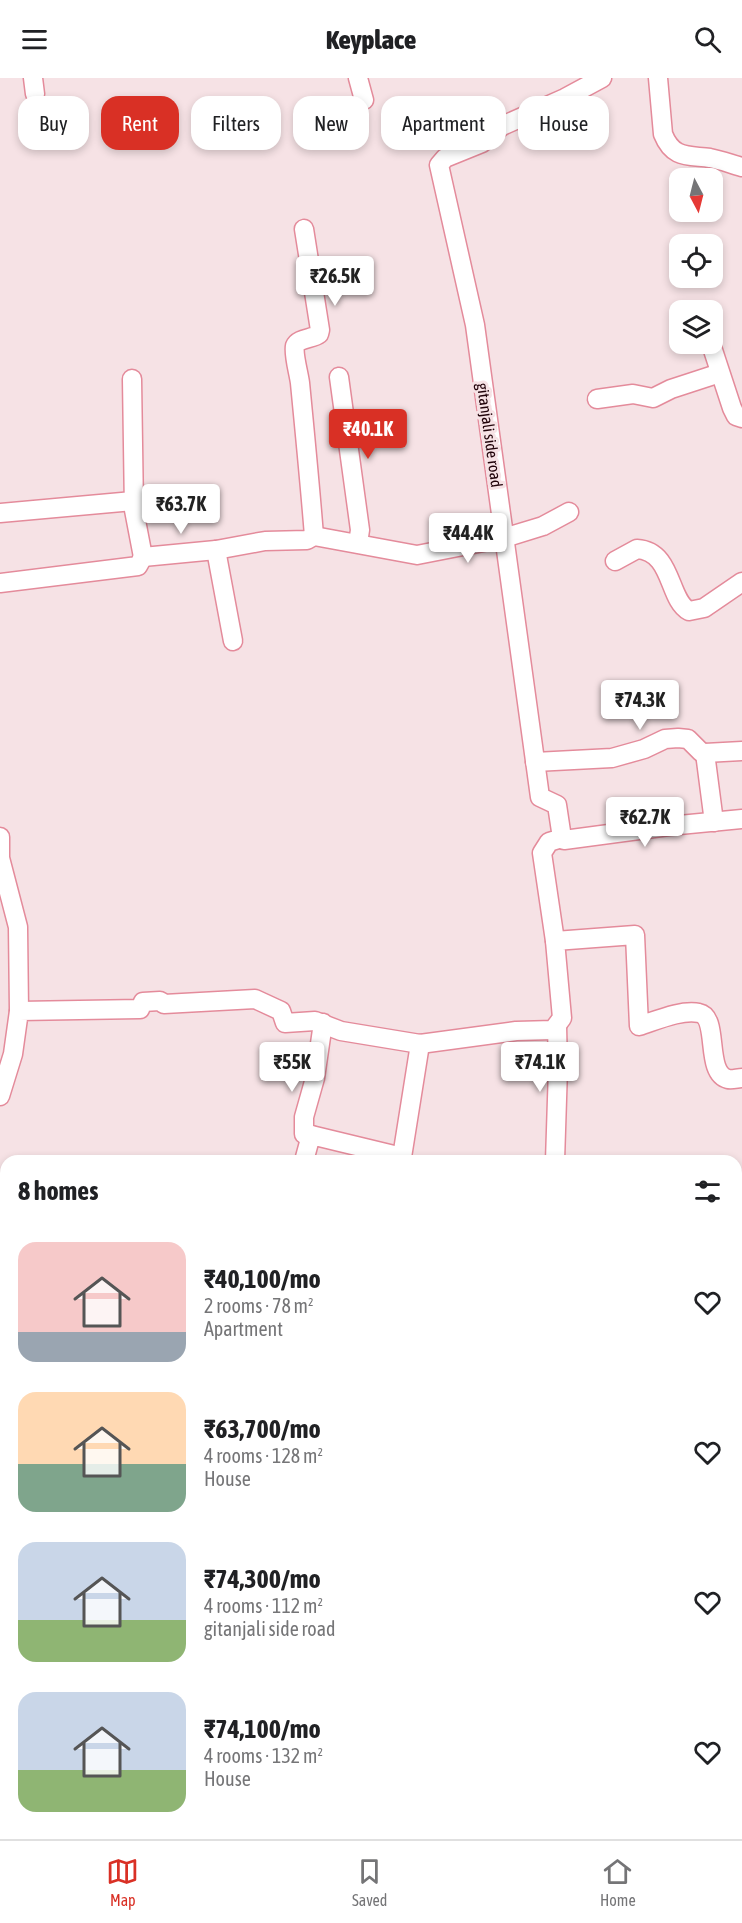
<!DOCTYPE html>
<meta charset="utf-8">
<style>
:root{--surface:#fff;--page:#f6f6f6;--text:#202124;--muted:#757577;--line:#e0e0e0;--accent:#d93025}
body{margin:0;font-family:"Asap Condensed",sans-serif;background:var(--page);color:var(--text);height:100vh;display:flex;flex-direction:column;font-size:22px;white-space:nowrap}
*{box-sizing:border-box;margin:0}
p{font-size:20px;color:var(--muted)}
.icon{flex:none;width:33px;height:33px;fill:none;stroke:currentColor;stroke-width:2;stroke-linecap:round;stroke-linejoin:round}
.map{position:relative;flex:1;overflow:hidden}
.panel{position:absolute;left:0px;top:1077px;width:742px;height:684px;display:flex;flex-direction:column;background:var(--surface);border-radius:18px 18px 0 0;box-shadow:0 3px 9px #0003}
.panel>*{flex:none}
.banner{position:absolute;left:18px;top:18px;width:706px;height:54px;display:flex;gap:12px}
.needle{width:39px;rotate:173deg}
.buttons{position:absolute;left:669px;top:90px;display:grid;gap:12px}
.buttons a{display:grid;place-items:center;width:54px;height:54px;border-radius:12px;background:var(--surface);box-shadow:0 3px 9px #0003;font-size:30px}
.price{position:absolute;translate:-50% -51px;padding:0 14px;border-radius:6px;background:#fff;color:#222;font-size:20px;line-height:39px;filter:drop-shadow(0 2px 3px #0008)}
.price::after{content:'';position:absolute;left:50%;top:36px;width:18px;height:14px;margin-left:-9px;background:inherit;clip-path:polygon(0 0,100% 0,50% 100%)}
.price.current{background:var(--accent);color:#fff}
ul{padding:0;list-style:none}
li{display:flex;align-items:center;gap:18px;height:150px;padding:0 18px}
li span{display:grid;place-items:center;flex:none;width:168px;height:120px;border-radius:18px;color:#555}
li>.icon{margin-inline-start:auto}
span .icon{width:72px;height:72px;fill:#fffc;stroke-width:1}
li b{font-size:26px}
h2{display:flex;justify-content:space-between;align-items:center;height:72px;padding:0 18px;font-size:26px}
.chip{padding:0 21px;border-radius:18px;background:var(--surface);box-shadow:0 3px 9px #0003;font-size:21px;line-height:54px}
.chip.current{background:var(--accent);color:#fff}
header{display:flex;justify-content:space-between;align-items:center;height:78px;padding:0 18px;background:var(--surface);font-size:27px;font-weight:800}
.tab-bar{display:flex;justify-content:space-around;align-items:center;height:84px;border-top:2px solid var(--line);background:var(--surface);font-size:16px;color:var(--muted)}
.tab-bar a{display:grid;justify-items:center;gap:3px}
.tab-bar .current{color:var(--accent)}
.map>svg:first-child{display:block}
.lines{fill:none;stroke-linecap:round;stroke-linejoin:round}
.minor-casing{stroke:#e48b9b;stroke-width:21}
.minor{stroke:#fff;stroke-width:18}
.labels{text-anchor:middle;stroke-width:6;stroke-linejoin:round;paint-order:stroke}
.street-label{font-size:16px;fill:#21030a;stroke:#f6e2e5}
</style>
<header><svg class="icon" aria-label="menu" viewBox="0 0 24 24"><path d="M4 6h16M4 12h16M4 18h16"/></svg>Keyplace<svg class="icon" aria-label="search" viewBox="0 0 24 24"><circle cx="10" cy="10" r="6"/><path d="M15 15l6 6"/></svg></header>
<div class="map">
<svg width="742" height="1761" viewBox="0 0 742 1761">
<rect width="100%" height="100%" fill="#f6e2e5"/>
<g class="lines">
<g class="minor-casing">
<g id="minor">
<polyline points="33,0 35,16"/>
<polyline points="358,0 364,22"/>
<path d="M658 0 663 56C673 81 688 77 710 80 721 82 731 86 742 89"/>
<path d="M304 151 320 252 319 256C313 261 298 260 295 268 293 276 299 296 300 305 305 356 310 407 314 458"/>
<polyline points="711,266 732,330 736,338 742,340"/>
<polyline points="339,299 360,452 358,465"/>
<polyline points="132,301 134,432 143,479 216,472 265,463 307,462 314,458 417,477 504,460 543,448 569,434"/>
<polyline points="597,321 633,316 653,320 671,311 720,295"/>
<polyline points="0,435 133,423"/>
<polyline points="216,472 233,563"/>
<path d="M615 483 637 471C673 473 668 522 689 533L704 530 742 504"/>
<polyline points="0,505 138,488 143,479"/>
<polyline points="705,675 714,744"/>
<polyline points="535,684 612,680 644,671 665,661 678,660 688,661 701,674 705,675 742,673"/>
<polyline points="0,759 0,780 18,849 19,933"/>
<polyline points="562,760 564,762 669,748 742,741"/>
<polyline points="555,863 542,775 549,764 562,760 557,727 540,719 475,247 439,87 445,80 482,65 502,48 565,20 602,0"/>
<path d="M0 1018 13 976 19 933 140 931 143 924 160 923 164 926 255 921 281 933 285 945 315 943 341 953 420 966 516 953 553 952 562 940 555 863 635 857 639 948C655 943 682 931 699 935 720 939 704 995 728 1001 732 1002 738 1000 742 1000"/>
<polyline points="311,1057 304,1056 304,1039 315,1000 323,945"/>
<polyline points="304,1083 311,1057 402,1079 420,966"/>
<polyline points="555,1083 558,990 557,948"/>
<polyline points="0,1126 1,1168 6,1181"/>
<polyline points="736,1350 742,1349"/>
<polyline points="0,1417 6,1412"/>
<polyline points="0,1533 6,1529"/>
<polyline points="736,1592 742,1592"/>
<polyline points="0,1640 6,1637"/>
<polyline points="736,1667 742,1669"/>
<polyline points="0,1713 6,1726"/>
<polyline points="19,1755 21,1761"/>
<polyline points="60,1755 62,1761"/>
<polyline points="151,1755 152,1761"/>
<polyline points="263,1755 264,1761"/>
<polyline points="309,1755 309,1761"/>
<polyline points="404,1761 405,1755"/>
</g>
</g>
<use href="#minor" class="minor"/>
</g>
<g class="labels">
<g class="street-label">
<text transform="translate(490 357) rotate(82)" y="6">gitanjali side road</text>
</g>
</g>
</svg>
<div class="buttons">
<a><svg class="needle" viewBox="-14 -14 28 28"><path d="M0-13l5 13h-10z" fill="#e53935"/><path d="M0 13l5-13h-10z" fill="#757577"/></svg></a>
<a><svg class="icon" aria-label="locate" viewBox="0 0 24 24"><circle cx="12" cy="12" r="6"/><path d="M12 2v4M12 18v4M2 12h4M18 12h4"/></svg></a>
<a><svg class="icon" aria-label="layers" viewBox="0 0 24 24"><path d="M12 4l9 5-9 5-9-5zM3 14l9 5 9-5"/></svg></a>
</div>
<b class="price" style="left:335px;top:229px">₹26.5K</b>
<b class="price current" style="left:368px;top:382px">₹40.1K</b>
<b class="price" style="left:181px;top:457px">₹63.7K</b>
<b class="price" style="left:468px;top:486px">₹44.4K</b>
<b class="price" style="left:640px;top:653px">₹74.3K</b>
<b class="price" style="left:645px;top:770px">₹62.7K</b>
<b class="price" style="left:292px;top:1015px">₹55K</b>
<b class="price" style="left:540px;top:1015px">₹74.1K</b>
<div class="banner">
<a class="chip">Buy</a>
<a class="chip current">Rent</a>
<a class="chip">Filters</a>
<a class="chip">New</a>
<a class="chip">Apartment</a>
<a class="chip">House</a>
</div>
<section class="panel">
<h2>8 homes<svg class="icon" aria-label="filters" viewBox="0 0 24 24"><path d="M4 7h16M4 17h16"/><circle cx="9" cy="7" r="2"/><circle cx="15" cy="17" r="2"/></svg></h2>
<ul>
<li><span style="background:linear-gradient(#f6c9c9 75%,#9aa5b1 0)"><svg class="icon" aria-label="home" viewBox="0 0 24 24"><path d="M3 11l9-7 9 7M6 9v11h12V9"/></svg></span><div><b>₹40,100/mo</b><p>2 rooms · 78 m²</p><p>Apartment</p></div><svg class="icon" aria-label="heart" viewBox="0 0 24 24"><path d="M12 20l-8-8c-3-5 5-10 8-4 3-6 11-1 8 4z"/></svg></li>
<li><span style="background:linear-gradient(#ffd9b3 60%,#7fa58c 0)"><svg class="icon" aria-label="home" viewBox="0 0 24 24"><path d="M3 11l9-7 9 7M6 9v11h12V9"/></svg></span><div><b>₹63,700/mo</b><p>4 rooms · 128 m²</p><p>House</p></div><svg class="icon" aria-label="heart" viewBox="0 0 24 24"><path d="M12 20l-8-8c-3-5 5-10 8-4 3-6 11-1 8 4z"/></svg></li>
<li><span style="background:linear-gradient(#c9d6e8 65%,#8fb573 0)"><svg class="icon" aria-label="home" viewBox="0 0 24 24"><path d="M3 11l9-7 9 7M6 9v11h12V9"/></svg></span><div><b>₹74,300/mo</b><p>4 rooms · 112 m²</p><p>gitanjali side road</p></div><svg class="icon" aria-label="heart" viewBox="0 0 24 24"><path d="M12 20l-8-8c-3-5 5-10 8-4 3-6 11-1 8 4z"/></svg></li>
<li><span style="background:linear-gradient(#c9d6e8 65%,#8fb573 0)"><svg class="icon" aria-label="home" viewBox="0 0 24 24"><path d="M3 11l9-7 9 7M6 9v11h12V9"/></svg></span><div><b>₹74,100/mo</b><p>4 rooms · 132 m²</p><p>House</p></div><svg class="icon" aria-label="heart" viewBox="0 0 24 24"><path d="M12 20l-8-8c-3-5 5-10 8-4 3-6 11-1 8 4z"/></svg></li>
</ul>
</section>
</div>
<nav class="tab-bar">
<a class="current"><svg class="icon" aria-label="map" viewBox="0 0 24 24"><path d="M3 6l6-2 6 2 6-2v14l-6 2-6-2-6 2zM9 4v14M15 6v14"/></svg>Map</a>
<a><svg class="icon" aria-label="saved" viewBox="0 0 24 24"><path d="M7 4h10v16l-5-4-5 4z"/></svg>Saved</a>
<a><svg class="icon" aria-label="home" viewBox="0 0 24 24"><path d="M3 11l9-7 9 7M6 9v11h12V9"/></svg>Home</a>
</nav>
